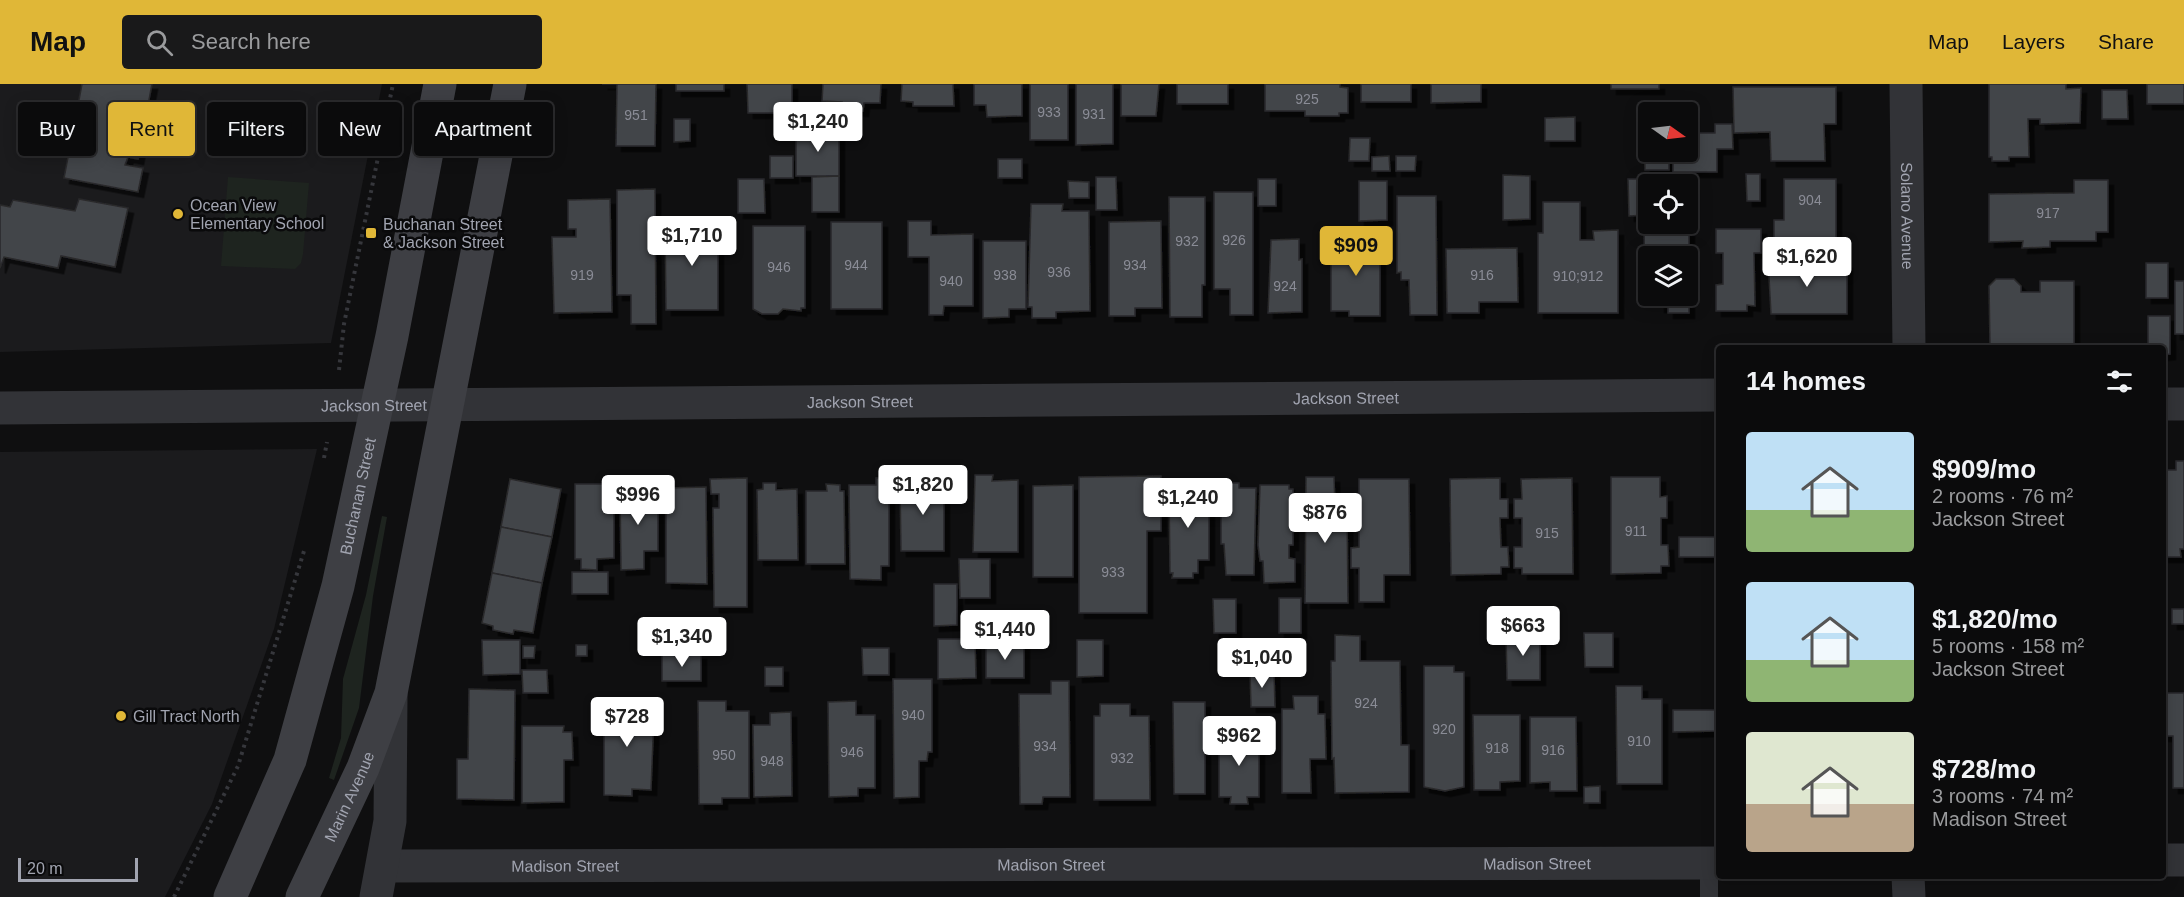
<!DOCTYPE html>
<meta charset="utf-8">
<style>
:root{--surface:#0b0b0c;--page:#19191a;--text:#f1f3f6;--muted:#9a9b9d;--line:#2b2b2d;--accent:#e0b737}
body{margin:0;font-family:Arial,sans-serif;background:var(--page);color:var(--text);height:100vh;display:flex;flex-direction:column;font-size:22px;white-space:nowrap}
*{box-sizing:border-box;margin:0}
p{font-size:20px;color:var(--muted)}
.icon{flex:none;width:33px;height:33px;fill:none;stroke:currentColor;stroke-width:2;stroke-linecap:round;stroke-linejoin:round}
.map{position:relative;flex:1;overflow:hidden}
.drawer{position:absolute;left:1716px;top:261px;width:450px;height:534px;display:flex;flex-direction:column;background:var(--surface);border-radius:6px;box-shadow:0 3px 15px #0003,0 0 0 2px var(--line)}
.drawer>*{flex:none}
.guide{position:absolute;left:18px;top:18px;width:570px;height:54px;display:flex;gap:12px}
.needle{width:39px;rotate:104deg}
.tools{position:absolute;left:1638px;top:18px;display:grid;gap:12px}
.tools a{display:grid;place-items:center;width:60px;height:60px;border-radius:6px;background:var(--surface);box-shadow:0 3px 15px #0003,0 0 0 2px var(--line);font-size:30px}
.scale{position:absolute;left:18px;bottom:15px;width:120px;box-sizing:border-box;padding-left:6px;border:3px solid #a1a4b0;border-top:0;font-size:16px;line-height:21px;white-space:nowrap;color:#a1a4b0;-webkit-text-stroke:4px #0a0a0b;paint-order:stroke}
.price{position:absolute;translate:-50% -51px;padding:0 14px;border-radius:6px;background:#fff;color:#222;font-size:20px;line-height:39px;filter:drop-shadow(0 2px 3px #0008)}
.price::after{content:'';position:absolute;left:50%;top:36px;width:18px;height:14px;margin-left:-9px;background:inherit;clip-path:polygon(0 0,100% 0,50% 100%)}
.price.active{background:var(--accent);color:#111}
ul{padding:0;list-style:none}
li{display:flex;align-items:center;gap:18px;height:150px;padding:0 30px}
li span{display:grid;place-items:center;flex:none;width:168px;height:120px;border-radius:6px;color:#555}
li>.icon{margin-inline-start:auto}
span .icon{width:72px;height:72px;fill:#fffc;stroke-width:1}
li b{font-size:26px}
h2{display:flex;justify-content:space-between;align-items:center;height:72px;padding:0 30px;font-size:26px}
.tag{padding:0 21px;border-radius:6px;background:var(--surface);box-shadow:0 3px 15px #0003,0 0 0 2px var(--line);font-size:21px;line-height:54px}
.tag.active{background:var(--accent);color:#111}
header{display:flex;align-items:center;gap:36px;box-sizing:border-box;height:84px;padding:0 30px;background:var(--accent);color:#111}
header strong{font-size:28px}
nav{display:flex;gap:33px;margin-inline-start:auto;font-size:21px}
.search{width:420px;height:54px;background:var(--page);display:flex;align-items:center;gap:15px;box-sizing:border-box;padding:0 21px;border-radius:6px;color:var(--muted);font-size:22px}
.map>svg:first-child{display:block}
.built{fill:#1b1b1d}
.green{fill:#1e241f}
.building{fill:#434448;stroke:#29292c;stroke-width:1.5;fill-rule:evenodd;filter:url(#shadow)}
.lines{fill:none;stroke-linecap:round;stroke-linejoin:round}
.path{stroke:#36373c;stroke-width:4;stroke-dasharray:3 4.5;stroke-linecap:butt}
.service{stroke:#323337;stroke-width:18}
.minor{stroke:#323337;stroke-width:33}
.tertiary{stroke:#323337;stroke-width:33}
.secondary{stroke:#3e3f44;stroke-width:33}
.poi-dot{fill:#e0b737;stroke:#0a0a0b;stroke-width:2}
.labels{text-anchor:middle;stroke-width:5;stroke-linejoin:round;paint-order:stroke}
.number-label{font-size:14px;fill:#8a8c96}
.poi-label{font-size:16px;fill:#a1a4b0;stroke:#0a0a0b;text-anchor:start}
.street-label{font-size:16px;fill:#a1a4b0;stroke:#0a0a0b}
</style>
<header>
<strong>Map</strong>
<div class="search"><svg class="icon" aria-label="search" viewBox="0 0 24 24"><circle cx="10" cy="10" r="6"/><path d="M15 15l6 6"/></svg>Search here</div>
<nav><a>Map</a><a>Layers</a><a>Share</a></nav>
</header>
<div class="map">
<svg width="2184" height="813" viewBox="0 0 2184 813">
<defs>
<filter id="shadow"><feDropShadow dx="5.5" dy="5.5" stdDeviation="0" flood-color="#0009"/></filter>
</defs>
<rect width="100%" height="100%" fill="#0f0f10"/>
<g class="built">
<polygon points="0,0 382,0 331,259 0,268"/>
<polygon points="317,365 274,545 212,720 165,813 0,813 0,368"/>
</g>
<g class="green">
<polygon points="228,93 309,99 303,170 301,179 295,185 221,182"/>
<polygon points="382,432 387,433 373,512 359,624 334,696 329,694 341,654 343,595 366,511"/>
</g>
<g class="building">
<polygon points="82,0 152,0 138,75 128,73 125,81 143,84 138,108 64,94"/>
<polygon points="602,0 656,0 655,62 616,62 617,0"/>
<rect x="676" y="0" width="48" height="7"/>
<polygon points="747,0 792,0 792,29 748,29"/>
<polygon points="823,0 881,0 880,19 864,19 863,27 841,26 842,18 822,17"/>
<polygon points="902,0 953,0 954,22 913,22 913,18 901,17"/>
<polygon points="974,0 1022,0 1022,32 987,33 986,21 974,21"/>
<rect x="1030" y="0" width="38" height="56"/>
<polygon points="1076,0 1113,0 1113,60 1076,61"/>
<polygon points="1121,0 1159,0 1156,32 1121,32"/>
<rect x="1177" y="0" width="51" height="20"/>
<polygon points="1265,0 1340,0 1340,3 1348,4 1348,29 1339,29 1339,32 1305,32 1305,27 1265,27"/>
<rect x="1361" y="0" width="50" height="18"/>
<polygon points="1431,0 1481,0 1481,18 1431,19"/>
<rect x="1611" y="0" width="48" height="5"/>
<polygon points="1989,0 2066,0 2066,5 2081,4 2080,39 2040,40 2040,35 2028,35 2029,73 2009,73 2009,77 1992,77 1992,73 1989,73"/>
<rect x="2147" y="0" width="37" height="20"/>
<polygon points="1733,3 1836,3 1836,40 1824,40 1825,77 1771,77 1770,48 1734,49"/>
<polygon points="2102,6 2127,6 2128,35 2102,35"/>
<polygon points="1575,33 1575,57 1545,57 1545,34"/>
<polygon points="1644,34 1648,34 1648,68 1669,68 1669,86 1645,86"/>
<polygon points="674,35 690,35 690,57 674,58"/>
<polygon points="1715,40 1732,40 1733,65 1717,65 1717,88 1673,88 1673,68 1688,68 1688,49 1715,49"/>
<rect x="796" y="46" width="43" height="46"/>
<polygon points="1350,54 1370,54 1369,77 1349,77"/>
<rect x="770" y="72" width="23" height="22"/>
<polygon points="1389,72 1390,87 1372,87 1372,73"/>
<polygon points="1396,72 1416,72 1415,87 1396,87"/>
<rect x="998" y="75" width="24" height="19"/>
<polygon points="1746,90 1760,90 1760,117 1747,117"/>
<polygon points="1503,91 1530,92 1530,135 1503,136"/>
<polygon points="839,92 839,128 812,128 812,93"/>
<polygon points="1096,93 1116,93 1117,126 1096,126"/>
<polygon points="738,95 764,95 765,129 738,129"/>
<rect x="1258" y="95" width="18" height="27"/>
<polygon points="1628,95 1650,95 1648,131 1629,132"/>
<polygon points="1784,95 1836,95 1836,163 1774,163 1774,136 1784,136"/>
<polygon points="2074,96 2108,96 2108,148 2096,148 2096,157 2050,157 2050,163 2022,164 2023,157 1989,158 1989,110 2074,109"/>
<polygon points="1068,97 1089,98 1089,114 1069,114"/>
<polygon points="1359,97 1387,97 1387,136 1359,137"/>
<polygon points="655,105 656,240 631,240 631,211 617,211 617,106"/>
<polygon points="1214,108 1253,108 1253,231 1230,231 1230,205 1214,205"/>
<polygon points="1397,112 1436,112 1437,231 1410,231 1409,196 1401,196 1401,188 1397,189"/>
<polygon points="1169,113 1205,113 1205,201 1202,201 1202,233 1170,233"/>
<polygon points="79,115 128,124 115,183 61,172 58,184 4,173 0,184 0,121 10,123 13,116 75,127"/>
<polygon points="610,115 612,228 554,229 552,153 576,153 576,145 568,145 568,116"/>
<polygon points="1543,118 1580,118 1580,156 1594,156 1593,147 1618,146 1618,229 1538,229 1538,149 1543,149"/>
<polygon points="1031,120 1063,120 1062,127 1089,127 1090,227 1056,228 1056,234 1032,234 1032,223 1028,223"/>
<polygon points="908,137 931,137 931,151 973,150 973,222 944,222 943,231 929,231 929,173 908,173"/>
<polygon points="1161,137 1162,224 1135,224 1135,232 1109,232 1109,138"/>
<rect x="831" y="138" width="51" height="87"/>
<polygon points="665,141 718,141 718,226 666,226"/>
<polygon points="753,142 805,142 805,224 801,224 801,227 783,225 778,230 762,230 753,225"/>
<polygon points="1716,145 1761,145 1761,169 1754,169 1755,222 1747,221 1747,227 1716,227 1716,201 1723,200 1723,169 1716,169"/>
<path d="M1644 147H1689V229H1668V223H1659V216L1645 215ZM1648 172H1688V212H1648Z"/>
<polygon points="1299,155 1299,176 1302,175 1302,228 1268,229 1271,156"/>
<polygon points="1380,155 1380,232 1349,232 1349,227 1331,227 1331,156"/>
<polygon points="983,157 1026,157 1026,225 1009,225 1009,233 983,234"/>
<polygon points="1517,164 1518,218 1479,218 1479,229 1447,229 1446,165"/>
<polygon points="1768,175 1800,175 1800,180 1847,179 1847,230 1771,230"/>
<rect x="2146" y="179" width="22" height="35"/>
<polygon points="1996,195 2014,195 2021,202 2021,208 2040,208 2040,197 2074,197 2074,264 1990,264 1989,202"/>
<rect x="2175" y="197" width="9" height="53"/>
<polygon points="2148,232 2170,232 2170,270 2163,271 2163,264 2148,264"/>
<polygon points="2176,377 2184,377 2184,465 2180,465 2181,473 2163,473 2163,386 2176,386"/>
<polygon points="975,391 993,391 992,397 1018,396 1018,468 973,468"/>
<polygon points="1161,392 1161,447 1147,447 1147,529 1079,529 1079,393"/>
<polygon points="886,393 885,403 889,403 889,482 881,482 881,496 850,495 849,401 876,401 876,394"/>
<polygon points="1306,393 1334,393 1335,421 1347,421 1348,519 1305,519"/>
<polygon points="1611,393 1660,393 1660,413 1667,412 1667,434 1661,434 1661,461 1668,461 1669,482 1661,482 1661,489 1611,490"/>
<polygon points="747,394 747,523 714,523 713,424 719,424 719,410 711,410 710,395"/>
<polygon points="928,394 944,394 944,467 901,467 900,400 928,400"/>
<polygon points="1500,394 1500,415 1508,415 1508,434 1500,434 1501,463 1508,463 1509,483 1501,483 1501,490 1451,491 1450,395"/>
<polygon points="1572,394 1573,490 1522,490 1522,484 1514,484 1514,463 1522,463 1522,434 1514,434 1514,415 1522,415 1521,395"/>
<polygon points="510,395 561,405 552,453 501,443"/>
<polygon points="1359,395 1409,395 1410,491 1384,491 1384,518 1359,518 1359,484 1351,484 1351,464 1359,463 1359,435 1351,435 1351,416 1359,416"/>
<polygon points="763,399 776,399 776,406 797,405 798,476 758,476 757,406 763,405"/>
<polygon points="1173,399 1195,399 1195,406 1209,406 1209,476 1198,476 1198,489 1193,489 1193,494 1172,494 1173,489 1170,489 1169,406 1172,406"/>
<polygon points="1225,399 1239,399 1239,404 1256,404 1254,491 1226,491 1224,460 1221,460 1221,404 1224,404"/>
<polygon points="575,400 614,400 614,474 597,475 597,486 581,485 581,475 575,475"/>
<polygon points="623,400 634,400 634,406 658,406 658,467 644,467 644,485 621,486 620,406 623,406"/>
<polygon points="826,400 840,401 840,407 844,407 845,480 806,480 806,407 827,407"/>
<polygon points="1073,401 1073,493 1033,493 1033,402"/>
<polygon points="1260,401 1289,401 1289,405 1293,405 1293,461 1289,461 1289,474 1295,475 1295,498 1264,499 1263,477 1260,477 1258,461"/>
<polygon points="706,403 707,500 666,499 666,404"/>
<polygon points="501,443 552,453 542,499 492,489"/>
<rect x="1679" y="453" width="40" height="20"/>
<polygon points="959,475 990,475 990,514 960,514"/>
<rect x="572" y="488" width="36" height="22"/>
<polygon points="492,489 542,499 533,549 514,546 513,550 493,546 493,542 482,539"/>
<polygon points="934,500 957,500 957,541 934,542"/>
<rect x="1279" y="514" width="22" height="35"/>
<polygon points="1213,515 1236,515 1236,549 1214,549"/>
<rect x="2172" y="525" width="12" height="15"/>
<polygon points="1584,549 1613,549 1613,583 1585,583"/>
<polygon points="1335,551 1360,552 1360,577 1400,577 1401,661 1409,661 1409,708 1335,709 1334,674 1332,675 1331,577 1335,577"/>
<polygon points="1506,551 1540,551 1540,596 1507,596"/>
<polygon points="938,555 975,555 976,594 938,595"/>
<polygon points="482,556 520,556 520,590 483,591"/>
<polygon points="1077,556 1103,556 1103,592 1077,593"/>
<rect x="986" y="560" width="38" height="34"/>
<rect x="576" y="561" width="11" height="11"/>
<polygon points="523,562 535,562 534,574 523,574"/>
<polygon points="862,564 889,564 889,591 863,591"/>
<rect x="662" y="570" width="39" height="27"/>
<polygon points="1424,582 1454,582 1454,588 1464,588 1464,703 1445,707 1424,703"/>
<rect x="765" y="583" width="18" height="19"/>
<polygon points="522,586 547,586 548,609 523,609"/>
<polygon points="1250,587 1274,587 1275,623 1251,623"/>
<polygon points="893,595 932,595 932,668 928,668 927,677 919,677 919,713 894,714"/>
<polygon points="1051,597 1069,597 1070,713 1043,713 1042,720 1020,720 1019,610 1051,610"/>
<polygon points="1616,602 1642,602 1642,615 1662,615 1662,700 1617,700"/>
<polygon points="469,605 515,606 514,716 457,715 457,675 468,675"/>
<polygon points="2163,609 2184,609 2184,704 2173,704 2173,652 2163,652"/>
<polygon points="1293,612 1318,612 1318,630 1325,630 1326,675 1310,675 1311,709 1282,709 1282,625 1294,625"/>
<polygon points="604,617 642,617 642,631 654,631 651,706 632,705 632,712 604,711"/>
<polygon points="698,617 726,617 726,627 749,627 749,714 722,714 722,720 699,720"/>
<polygon points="856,617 856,631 875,631 875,704 858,704 858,712 829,713 828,618"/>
<polygon points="1173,618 1205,618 1205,710 1174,710"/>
<polygon points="1100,620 1130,620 1130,632 1149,632 1150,716 1094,716 1094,632 1100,632"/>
<polygon points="1673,626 1719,626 1719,647 1673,648"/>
<polygon points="791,628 792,712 754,713 753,641 770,641 770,629"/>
<polygon points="1473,631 1520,631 1520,697 1500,698 1500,706 1474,706"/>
<polygon points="1530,633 1576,633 1577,707 1550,707 1550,698 1530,699"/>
<polygon points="522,642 564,642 563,648 572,648 573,676 564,676 564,718 522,719"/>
<polygon points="1259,650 1259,713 1247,713 1248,720 1230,720 1231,713 1219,713 1219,651"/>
<polygon points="1600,702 1600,719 1584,719 1584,703"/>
</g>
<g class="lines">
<g class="path">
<polyline points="339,286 344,240 393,0"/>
<polyline points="324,374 327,358"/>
<polyline points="174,813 238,682 304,467"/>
</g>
<polyline class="service" points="1709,779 1709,813"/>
<g class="minor">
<polyline points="2163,320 2184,320"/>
<polyline points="2163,776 2184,776"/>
<path id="s1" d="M383 782 1719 779"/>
</g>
<g class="tertiary">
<path id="s2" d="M1906 0 1909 264"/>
<path id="s3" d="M0 324 1719 311"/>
<polyline points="1908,792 1909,813"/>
<polyline points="376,813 390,737 391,612"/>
</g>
<g class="secondary">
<path id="s4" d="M230 813 290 676 338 502 392 252 440 0"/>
<path id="s5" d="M302 813 363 684 391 609 510 0"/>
</g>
</g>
<g class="poi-dot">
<circle cx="178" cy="130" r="6"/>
<rect x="365" y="143" width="12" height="12" rx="3"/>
<circle cx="121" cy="632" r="6"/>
</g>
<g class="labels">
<g class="number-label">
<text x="1307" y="20">925</text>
<text x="1049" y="33">933</text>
<text x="1094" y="35">931</text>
<text x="636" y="36">951</text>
<text x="1810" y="121">904</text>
<text x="2048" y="134">917</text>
<text x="1234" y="161">926</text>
<text x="1187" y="162">932</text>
<text x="856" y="186">944</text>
<text x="1135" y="186">934</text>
<text x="779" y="188">946</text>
<text x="1059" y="193">936</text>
<text x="582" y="196">919</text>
<text x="1005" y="196">938</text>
<text x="1482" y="196">916</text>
<text x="1578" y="197">910;912</text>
<text x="951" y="202">940</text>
<text x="1285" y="207">924</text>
<text x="1636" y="452">911</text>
<text x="1547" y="454">915</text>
<text x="1113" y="493">933</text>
<text x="1366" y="624">924</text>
<text x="913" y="636">940</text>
<text x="1444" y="650">920</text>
<text x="1639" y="662">910</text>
<text x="1045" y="667">934</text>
<text x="1497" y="669">918</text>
<text x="1553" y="671">916</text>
<text x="852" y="673">946</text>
<text x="724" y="676">950</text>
<text x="1122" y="679">932</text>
<text x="772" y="682">948</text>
</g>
<g class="poi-label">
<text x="190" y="127">Ocean View<tspan x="190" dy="18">Elementary School</tspan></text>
<text x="383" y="146">Buchanan Street<tspan x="383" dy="18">&amp; Jackson Street</tspan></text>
<text x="133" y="638">Gill Tract North</text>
</g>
<g class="street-label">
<text dy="6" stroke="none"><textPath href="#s2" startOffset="132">Solano Avenue</textPath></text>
<text dy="6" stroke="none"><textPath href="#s3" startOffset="1346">Jackson Street</textPath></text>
<text dy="6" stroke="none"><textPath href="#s3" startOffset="860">Jackson Street</textPath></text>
<text dy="6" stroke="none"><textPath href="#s3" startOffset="374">Jackson Street</textPath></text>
<text dy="6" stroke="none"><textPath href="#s4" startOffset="422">Buchanan Street</textPath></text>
<text dy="6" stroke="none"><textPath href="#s5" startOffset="111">Marin Avenue</textPath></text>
<text dy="6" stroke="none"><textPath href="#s1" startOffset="1154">Madison Street</textPath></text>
<text dy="6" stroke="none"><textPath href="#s1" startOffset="668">Madison Street</textPath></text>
<text dy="6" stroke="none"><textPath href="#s1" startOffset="182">Madison Street</textPath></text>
</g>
</g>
</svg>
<div class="tools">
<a><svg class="needle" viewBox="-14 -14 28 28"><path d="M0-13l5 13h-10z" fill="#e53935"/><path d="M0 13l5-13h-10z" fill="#9a9b9d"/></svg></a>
<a><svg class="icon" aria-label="locate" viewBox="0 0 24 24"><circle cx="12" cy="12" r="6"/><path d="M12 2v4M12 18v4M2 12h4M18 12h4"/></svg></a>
<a><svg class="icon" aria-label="layers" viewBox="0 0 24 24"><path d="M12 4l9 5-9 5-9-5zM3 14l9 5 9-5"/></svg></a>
</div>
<div class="scale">20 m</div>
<b class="price" style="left:818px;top:69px">$1,240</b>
<b class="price" style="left:692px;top:183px">$1,710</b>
<b class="price active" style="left:1356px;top:193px">$909</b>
<b class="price" style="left:1807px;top:204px">$1,620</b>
<b class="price" style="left:923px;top:432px">$1,820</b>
<b class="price" style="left:638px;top:442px">$996</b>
<b class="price" style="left:1188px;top:445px">$1,240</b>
<b class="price" style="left:1325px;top:460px">$876</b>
<b class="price" style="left:1523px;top:573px">$663</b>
<b class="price" style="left:1005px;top:577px">$1,440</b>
<b class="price" style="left:682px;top:584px">$1,340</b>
<b class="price" style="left:1262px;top:605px">$1,040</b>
<b class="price" style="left:627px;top:664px">$728</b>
<b class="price" style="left:1239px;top:683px">$962</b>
<div class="guide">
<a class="tag">Buy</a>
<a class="tag active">Rent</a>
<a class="tag">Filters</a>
<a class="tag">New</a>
<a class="tag">Apartment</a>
</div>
<section class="drawer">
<h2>14 homes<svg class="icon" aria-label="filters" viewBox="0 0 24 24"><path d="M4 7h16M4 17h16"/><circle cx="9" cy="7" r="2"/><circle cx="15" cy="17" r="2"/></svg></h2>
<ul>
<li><span style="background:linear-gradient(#bfe0f5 65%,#8fb573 0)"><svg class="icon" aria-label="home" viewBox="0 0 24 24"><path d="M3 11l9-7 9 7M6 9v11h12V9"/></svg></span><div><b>$909/mo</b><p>2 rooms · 76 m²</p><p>Jackson Street</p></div></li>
<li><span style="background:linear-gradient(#bfe0f5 65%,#8fb573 0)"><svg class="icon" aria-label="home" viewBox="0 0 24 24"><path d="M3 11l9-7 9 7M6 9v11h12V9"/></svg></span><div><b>$1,820/mo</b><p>5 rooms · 158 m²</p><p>Jackson Street</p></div></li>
<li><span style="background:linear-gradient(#dfe7d0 60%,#b9a48a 0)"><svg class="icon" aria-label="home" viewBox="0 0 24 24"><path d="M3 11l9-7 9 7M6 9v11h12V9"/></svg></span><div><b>$728/mo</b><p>3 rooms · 74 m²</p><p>Madison Street</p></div></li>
</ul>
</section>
</div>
